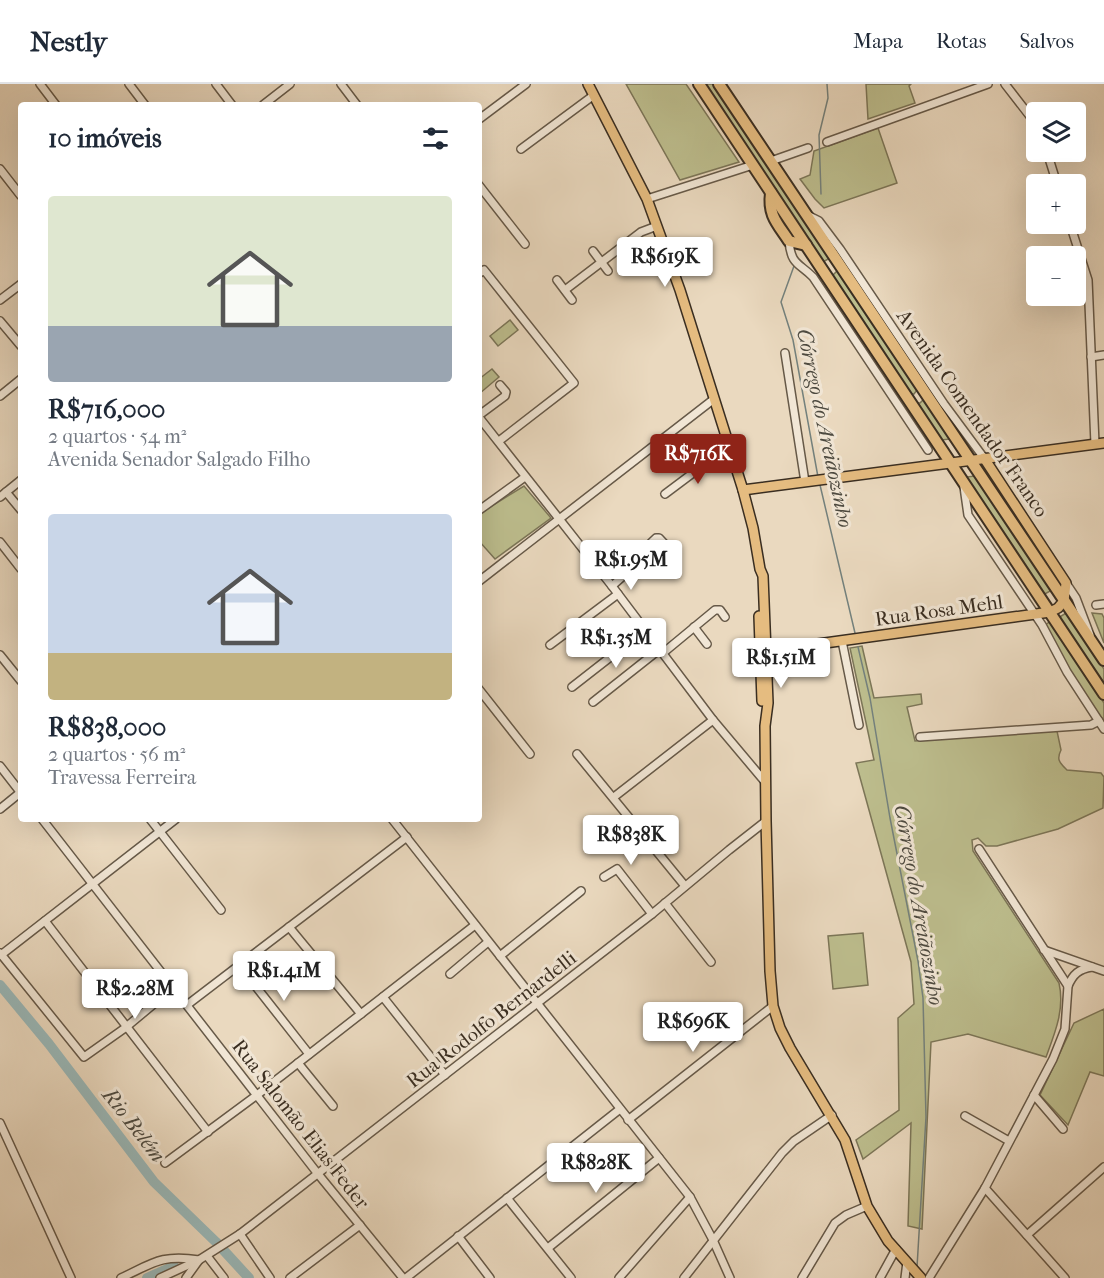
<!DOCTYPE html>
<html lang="pt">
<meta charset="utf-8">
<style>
:root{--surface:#fff;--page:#f2f2f3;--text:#1f2937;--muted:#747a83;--line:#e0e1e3;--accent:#8f2418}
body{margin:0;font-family:"IM FELL French Canon",serif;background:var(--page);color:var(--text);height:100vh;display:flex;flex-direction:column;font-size:22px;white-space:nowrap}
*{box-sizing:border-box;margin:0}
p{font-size:20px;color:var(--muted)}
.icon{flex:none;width:33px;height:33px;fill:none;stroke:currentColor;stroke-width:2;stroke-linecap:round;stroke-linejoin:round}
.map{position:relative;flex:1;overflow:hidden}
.drawer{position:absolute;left:18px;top:18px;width:464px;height:720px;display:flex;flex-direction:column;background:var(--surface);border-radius:6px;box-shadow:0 6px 24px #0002}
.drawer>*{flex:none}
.controls{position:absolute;left:1026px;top:18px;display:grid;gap:12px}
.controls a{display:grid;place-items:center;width:60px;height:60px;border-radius:6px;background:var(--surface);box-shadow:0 6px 24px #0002;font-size:30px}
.price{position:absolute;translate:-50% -51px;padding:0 14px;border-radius:6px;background:#fff;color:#222;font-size:20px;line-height:39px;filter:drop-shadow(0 2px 3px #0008)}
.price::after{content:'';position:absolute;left:50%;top:36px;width:18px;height:14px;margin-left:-9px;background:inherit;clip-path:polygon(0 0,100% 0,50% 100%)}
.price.on{background:var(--accent);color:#fff}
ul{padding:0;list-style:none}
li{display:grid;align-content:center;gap:12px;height:318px;padding:0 30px}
li span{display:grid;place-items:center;height:186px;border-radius:6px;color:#555}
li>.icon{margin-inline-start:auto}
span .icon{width:108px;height:108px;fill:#fffc;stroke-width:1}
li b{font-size:26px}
h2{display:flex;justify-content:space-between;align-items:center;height:72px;padding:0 30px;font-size:26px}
header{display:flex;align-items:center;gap:36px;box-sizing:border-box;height:84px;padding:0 30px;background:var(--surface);border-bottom:2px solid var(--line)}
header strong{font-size:28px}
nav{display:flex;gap:33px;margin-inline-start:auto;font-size:21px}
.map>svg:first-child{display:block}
.green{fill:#bdbe8e;stroke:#7c7658;stroke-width:1.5}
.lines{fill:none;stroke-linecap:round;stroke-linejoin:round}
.stream{stroke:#74817d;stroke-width:1.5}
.river{stroke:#9ab9ba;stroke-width:10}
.minor-casing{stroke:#665948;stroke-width:10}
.major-casing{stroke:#3a2e21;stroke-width:12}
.highway-casing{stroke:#3a2e21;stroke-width:14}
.minor{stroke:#f1e6d5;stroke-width:7}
.major{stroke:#e5bc80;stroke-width:9}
.highway{stroke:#e5bc80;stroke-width:10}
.labels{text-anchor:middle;stroke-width:6;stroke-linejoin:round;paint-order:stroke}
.street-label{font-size:20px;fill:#3a2e21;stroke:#f1e6d5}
.water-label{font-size:21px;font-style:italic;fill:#4d4a40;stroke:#f1e6d5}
</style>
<header>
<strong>Nestly</strong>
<nav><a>Mapa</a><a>Rotas</a><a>Salvos</a></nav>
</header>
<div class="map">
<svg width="1104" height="1194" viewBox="0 0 1104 1194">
<rect width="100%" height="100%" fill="#ead9bf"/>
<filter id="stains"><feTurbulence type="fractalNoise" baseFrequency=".00333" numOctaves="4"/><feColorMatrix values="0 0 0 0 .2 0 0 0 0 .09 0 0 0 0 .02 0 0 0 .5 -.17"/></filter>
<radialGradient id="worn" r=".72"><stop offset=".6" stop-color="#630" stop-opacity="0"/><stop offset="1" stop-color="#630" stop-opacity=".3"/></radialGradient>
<g class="green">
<polygon points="626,0 686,0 739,78 680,96"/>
<polygon points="703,0 714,0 831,175 828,175 823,178"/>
<polygon points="866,0 911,0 909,2 915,19 868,35"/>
<polygon points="878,44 897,99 824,124 815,115 800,95 810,91 814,67"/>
<polygon points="837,187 839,188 917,306 914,310 911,310 832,192"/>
<polygon points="510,236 518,246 498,262 490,252"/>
<polygon points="492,285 499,293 479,310 479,295"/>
<polygon points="924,315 951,355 941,356 915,319 920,319"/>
<polygon points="975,392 1052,506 1043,511 966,393"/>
<polygon points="524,402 551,434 495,475 479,457 479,430"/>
<polygon points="1066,529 1104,585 1104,602 1058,534"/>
<polygon points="1092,529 1102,530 1104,534 1104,559"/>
<polygon points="1051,537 1104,619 1104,644 1075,596 1045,541"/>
<path d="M862 562 874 614 921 610 922 620 907 623 915 657 1057 647 1061 666C1056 676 1060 679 1067 686L1101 689 1104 693 1103 724 1058 745 997 762H986L978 754 972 756 973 767 1059 899C1065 925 1055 949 1046 973L968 950 931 958 922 1145 908 1142 911 1039 863 1075 856 1056 899 1026 898 934 914 920 911 878 856 679 874 676 850 564Z"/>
<polygon points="863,849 868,901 833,905 828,852"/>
<polygon points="1104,925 1104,992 1090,988 1068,1041 1040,1011 1074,939"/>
</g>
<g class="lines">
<g class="stream">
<polyline points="821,110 819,51 828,14 827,0"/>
<polyline points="794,182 781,218 793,256 818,393"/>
<polyline points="820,401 855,549"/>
<polyline points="858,563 870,614 890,734 918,877 923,914 926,1033 917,1183"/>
</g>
<g class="river">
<polyline points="0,901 49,960 154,1098 216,1158 249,1194"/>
<polyline points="147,1194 174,1182"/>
</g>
<g class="minor-casing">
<g id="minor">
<polyline points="40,0 56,21"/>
<polyline points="129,0 145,21"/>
<polyline points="216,0 232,21"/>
<polyline points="341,0 357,21"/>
<polyline points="1005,0 1036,40"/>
<polyline points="263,21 290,0"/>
<polyline points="478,36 526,0"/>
<polyline points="827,58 988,0"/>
<polyline points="521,65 594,11"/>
<polyline points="1047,68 1057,100"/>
<polyline points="771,77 808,64"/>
<polyline points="0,85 21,112"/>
<polyline points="478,100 525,160"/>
<polyline points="647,115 753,81"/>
<polyline points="809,132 819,137 840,165 944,320 984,374"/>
<polyline points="1070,140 1088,196 1095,360"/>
<path d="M789 157C791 181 799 179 813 193L928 366"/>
<polyline points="593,167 608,187"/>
<polyline points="478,190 484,186 574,299 499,357"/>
<polyline points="557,196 572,216"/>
<polyline points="565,206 641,148 657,142"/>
<polyline points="0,216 21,200"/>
<polyline points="0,237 21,262"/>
<polyline points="785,269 805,398"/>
<polyline points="1091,273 1104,271"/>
<polyline points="0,312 21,295"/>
<polyline points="478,332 612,502 713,636 766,699"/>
<polyline points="478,332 505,312 506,308 500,301"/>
<polyline points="964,403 968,431 1042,541 1067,588 1104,645"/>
<polyline points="6,408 21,426"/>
<polyline points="665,410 729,362"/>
<polyline points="0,413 21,396"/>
<polyline points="478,427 525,393"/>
<polyline points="0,458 21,485"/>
<polyline points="478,498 714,315"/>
<polyline points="1066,499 1076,514 1090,551"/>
<polyline points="612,502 630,486 633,476 656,454 659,454 674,470"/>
<polyline points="1096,521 1104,520"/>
<polyline points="694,543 707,560"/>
<polyline points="842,557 859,641"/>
<polyline points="550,561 618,510"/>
<polyline points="663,569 715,526 720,526 725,533"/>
<polyline points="0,571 21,597"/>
<polyline points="572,603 645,546"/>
<polyline points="478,604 530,670"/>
<polyline points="593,618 660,565"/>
<polyline points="920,653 1091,641 1099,637"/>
<polyline points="577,670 685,802"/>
<polyline points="0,682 21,709"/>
<polyline points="614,713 713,636"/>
<polyline points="0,725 21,708"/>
<polyline points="42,735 318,1090 403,1194"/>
<polyline points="150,735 221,826"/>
<polyline points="392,735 690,1113 713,1156 730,1194"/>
<polyline points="604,793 617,785 652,830"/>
<polyline points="665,819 711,878"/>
<polyline points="45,837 208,1048"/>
<polyline points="289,843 361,930"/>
<polyline points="1044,866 1104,887"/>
<polyline points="0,869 84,973 125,944 173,904"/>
<polyline points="1,871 176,735"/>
<polyline points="500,872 581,807"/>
<polyline points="239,881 309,970"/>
<polyline points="450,890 488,858"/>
<path d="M1068 902C1073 890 1079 885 1092 883"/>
<polyline points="383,913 445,991"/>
<polyline points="187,921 407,753"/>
<polyline points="298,979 333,1022"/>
<polyline points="1034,1011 1063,1045"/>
<polyline points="965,1032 1009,1057"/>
<polyline points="628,1036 773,922"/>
<polyline points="0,1039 71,1194"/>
<polyline points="165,1079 257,1011 475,841"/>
<polyline points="985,1104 1065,1194"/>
<polyline points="507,1114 571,1194"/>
<polyline points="240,1150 270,1194"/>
<polyline points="1027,1151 1104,1083"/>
<polyline points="458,1152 490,1194"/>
<polyline points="548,1164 659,1074"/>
<polyline points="207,1172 224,1194"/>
<path d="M121 1194C153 1179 162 1170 199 1176L186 1194"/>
<polyline points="160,1194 199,1176 240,1150 652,830 729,766 766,737"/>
<polyline points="290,1194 360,1141"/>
<polyline points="406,1194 620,1025"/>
<polyline points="619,1194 690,1113"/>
<polyline points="684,1194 782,1069 794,1057 832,1031"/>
<polyline points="802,1194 835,1139 846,1131 867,1122"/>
<polyline points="880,1194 896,1165"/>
<polyline points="905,1194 907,1178"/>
<polyline points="929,1194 985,1104 1053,975 1065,945 1068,902 979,765"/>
</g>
</g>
<g class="major-casing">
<g id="major">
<polyline points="588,0 647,115 680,206 743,406 753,444 760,485 763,492 768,619 765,642 766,737 770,887 773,922 780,944 790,964 845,1056 867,1122 888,1157 921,1194"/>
<polyline points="743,406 1104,359"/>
<polyline points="759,532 762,617"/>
<polyline points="760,564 767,567 1050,528 1058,524 1064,517 1066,499 984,374"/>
</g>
</g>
<g class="highway-casing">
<g id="highway">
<polyline points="699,0 1104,610"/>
<polyline points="719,0 1104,576"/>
<path d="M771 109C768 131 777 139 789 157L806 161"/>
</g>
</g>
<use href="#minor" class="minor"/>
<use href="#major" class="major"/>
<use href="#highway" class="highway"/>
</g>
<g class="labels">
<g class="street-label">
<text transform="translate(973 329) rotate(55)" y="7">Avenida Comendador Franco</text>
<text transform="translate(939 526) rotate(-8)" y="7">Rua Rosa Mehl</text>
<text transform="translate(491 935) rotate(-38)" y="7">Rua Rodolfo Bernardelli</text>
<text transform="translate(301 1040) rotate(52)" y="7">Rua Salomão Elias Feder</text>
</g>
<g class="water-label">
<text transform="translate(825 344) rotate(78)" y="7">Córrego do Areiãozinho</text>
<text transform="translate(919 821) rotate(80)" y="7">Córrego do Areiãozinho</text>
<text transform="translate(134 1041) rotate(52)" y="7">Rio Belém</text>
</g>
</g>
<rect width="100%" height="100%" filter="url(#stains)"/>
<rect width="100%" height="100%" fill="url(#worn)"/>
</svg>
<div class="controls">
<a><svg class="icon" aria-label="layers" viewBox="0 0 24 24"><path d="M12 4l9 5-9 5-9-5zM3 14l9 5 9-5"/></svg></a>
<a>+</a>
<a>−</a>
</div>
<b class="price" style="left:665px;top:204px">R$619K</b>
<b class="price on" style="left:698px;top:401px">R$716K</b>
<b class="price" style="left:631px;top:507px">R$1.95M</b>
<b class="price" style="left:616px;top:585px">R$1.35M</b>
<b class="price" style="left:781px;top:605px">R$1.51M</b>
<b class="price" style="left:631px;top:782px">R$838K</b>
<b class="price" style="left:284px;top:918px">R$1.41M</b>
<b class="price" style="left:135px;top:936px">R$2.28M</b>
<b class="price" style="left:693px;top:969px">R$696K</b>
<b class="price" style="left:596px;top:1110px">R$828K</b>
<section class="drawer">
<h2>10 imóveis<svg class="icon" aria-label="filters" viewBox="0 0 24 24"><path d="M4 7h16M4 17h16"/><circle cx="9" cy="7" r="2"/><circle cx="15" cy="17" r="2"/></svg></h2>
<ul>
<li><span style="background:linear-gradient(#dfe7d0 70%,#9aa5b1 0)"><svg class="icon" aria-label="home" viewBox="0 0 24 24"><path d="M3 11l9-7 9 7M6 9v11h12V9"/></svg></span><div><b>R$716,000</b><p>2 quartos · 54 m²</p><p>Avenida Senador Salgado Filho</p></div></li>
<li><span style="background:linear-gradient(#c9d6e8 75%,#c2b280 0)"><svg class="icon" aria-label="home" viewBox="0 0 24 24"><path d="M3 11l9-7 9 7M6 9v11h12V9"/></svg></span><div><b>R$838,000</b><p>2 quartos · 56 m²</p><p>Travessa Ferreira</p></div></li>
</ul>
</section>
</div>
